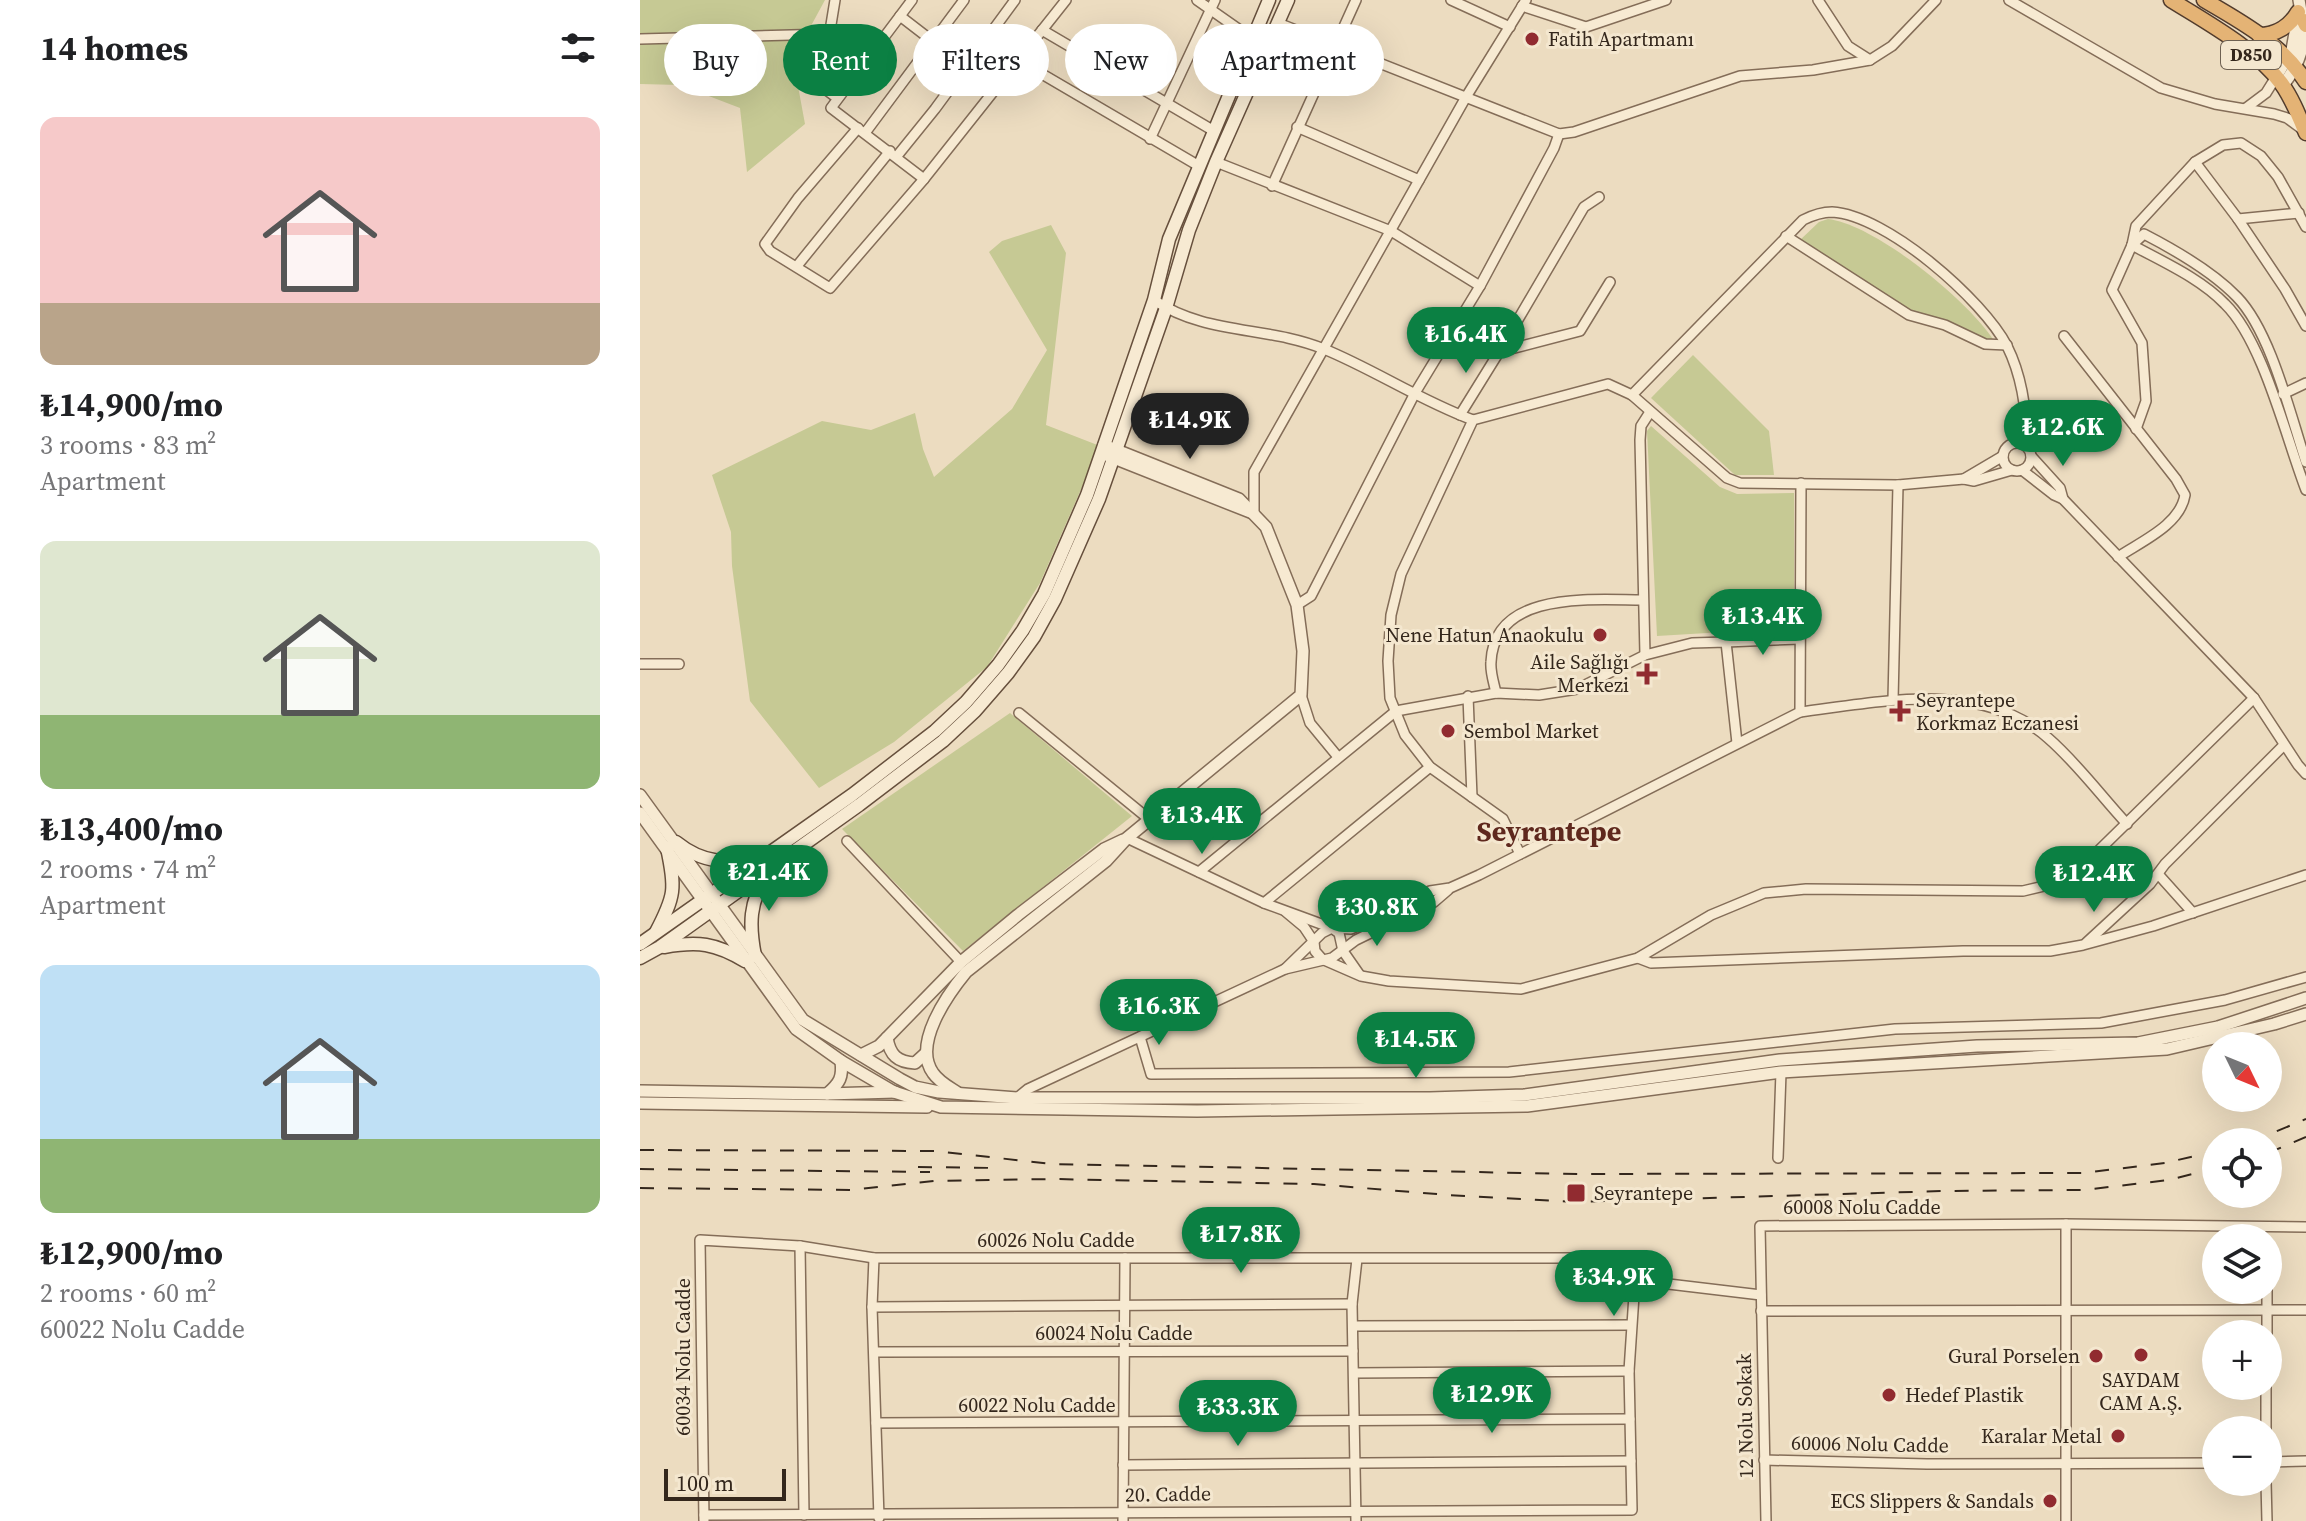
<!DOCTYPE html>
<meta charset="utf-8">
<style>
:root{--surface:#fff;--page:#f2f2f2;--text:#202124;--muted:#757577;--accent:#0b8043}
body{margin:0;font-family:"Source Serif 4",serif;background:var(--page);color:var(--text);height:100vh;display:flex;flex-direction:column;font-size:30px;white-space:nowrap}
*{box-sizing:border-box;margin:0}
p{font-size:26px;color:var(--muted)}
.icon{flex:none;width:44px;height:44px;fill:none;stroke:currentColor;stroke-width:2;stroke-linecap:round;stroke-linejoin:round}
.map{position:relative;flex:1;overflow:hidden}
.details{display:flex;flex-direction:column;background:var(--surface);width:640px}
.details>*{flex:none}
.hud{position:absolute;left:24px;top:24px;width:760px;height:72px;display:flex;gap:16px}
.needle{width:52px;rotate:133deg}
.buttons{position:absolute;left:1562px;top:1032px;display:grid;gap:16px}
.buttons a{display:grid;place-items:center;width:80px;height:80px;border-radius:50%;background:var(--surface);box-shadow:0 8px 32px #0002;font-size:40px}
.scale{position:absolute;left:24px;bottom:20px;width:122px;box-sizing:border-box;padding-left:8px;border:4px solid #34271c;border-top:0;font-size:22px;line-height:28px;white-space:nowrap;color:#34271c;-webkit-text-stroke:6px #f4e7cf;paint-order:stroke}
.price{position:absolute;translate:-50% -68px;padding:0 18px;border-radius:28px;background:var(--accent);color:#fff;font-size:26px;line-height:52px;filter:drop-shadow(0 2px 4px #0008)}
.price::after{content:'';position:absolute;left:50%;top:48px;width:24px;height:18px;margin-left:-12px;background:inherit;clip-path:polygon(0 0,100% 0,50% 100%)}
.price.active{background:#222;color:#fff}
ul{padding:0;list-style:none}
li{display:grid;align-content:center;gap:16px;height:424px;padding:0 40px}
li span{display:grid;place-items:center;height:248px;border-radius:16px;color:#555}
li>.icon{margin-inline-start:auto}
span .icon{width:144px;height:144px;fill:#fffc;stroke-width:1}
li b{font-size:34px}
h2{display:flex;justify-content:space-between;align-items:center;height:96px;padding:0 40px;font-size:34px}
.chip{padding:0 28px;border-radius:36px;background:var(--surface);box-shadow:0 8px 32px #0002;font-size:28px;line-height:72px}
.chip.active{background:var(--accent);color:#fff}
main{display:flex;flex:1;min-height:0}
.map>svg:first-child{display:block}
.green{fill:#c6c994}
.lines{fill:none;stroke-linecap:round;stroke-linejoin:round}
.minor-casing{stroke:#846d58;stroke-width:12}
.tertiary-casing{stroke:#846d58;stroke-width:14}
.secondary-casing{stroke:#664f3c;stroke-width:15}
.trunk-casing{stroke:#523c2d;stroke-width:17}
.minor{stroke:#f7ead2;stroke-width:9}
.tertiary{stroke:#f7ead2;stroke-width:11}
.secondary{stroke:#f7ead2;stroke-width:12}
.trunk{stroke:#e4b375;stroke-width:14}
.rail{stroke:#34271c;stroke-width:2;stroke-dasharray:14 14;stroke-linecap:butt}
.poi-dot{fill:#912b30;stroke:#f4e7cf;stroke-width:3}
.labels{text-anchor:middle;stroke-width:6;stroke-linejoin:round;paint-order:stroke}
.shield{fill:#f4e7cf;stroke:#6e6152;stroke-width:2}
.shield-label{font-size:18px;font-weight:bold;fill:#34271c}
.poi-label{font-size:20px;fill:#34271c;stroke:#f4e7cf;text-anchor:start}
.street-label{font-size:20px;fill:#34271c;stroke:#f4e7cf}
.district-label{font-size:28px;font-weight:bold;fill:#5f281d;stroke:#f4e7cf}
</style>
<main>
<section class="details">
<h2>14 homes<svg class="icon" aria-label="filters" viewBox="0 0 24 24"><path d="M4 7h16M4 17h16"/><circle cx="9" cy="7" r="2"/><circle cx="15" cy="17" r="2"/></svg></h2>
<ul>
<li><span style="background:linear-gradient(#f6c9c9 75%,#b9a48a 0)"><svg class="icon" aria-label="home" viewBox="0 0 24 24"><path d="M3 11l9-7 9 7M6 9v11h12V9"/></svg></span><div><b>₺14,900/mo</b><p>3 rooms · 83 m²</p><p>Apartment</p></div></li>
<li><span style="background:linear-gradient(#dfe7d0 70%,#8fb573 0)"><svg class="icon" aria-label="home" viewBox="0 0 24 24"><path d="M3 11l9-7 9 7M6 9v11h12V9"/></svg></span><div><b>₺13,400/mo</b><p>2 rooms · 74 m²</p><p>Apartment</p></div></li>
<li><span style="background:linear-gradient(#bfe0f5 70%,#8fb573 0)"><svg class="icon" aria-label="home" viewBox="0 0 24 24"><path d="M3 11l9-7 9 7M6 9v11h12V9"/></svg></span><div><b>₺12,900/mo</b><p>2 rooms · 60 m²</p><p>60022 Nolu Cadde</p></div></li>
</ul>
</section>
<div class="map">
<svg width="1666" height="1521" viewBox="0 0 1666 1521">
<rect width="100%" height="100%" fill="#ecdcc0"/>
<g class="green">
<polygon points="0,0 185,0 153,59 165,124 107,172 100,108 40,85 0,84"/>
<path d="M1188 219C1235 224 1332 303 1356 344L1270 316 1159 241 1179 222Z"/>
<polygon points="411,225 426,253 406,425 460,446 400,583 347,667 254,742 179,788 110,701 92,566 91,532 72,475 182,421 231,430 275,413 283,449 294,477 372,409 407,350 349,252 362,241"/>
<polygon points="1053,355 1129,431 1134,475 1095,475 1011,398"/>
<polygon points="1011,426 1080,487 1097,494 1154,493 1154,622 1145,632 1101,631 1017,636 1007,431"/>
<polygon points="370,713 492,816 323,951 202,829"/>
</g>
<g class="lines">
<g class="minor-casing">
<g id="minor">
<polyline points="195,0 181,86 197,98"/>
<polyline points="272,0 191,108 284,179"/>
<polyline points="557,0 614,40"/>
<polyline points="811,0 870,27"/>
<polyline points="1178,0 1208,46 1230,60"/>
<polyline points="1369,0 1521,88 1575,104 1634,114 1647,118 1662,129"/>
<polyline points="882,6 946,27 1026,0"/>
<polyline points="260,16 356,90"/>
<polyline points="638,23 919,134 934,132 1100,76 1173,70 1230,60 1252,46 1296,0"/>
<polyline points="402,30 574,131"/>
<polyline points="0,39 190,34"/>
<polyline points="378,60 559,166"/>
<polyline points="1606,108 1626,93 1636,77"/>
<polyline points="657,127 779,180"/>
<polyline points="218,128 158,198 125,244 130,251 190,288 284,179 426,0"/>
<polyline points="225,133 324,0"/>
<polyline points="510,139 575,0"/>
<polyline points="257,156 295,109 375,0"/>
<polyline points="576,162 751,231 840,286"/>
<polyline points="1555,162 1598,219 1645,289 1666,326"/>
<polyline points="632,186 716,0"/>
<polyline points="1598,219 1659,213"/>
<polyline points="1146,236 1269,315 1305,325 1345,344 1367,345"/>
<path d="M1492 245C1523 262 1560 278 1585 304 1623 341 1646 438 1666 490"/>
<path d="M1492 245 1504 234C1535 250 1572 271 1597 297 1631 332 1650 414 1666 462"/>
<polyline points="157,266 250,151"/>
<path d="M514 300C565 335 628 326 684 349 735 370 781 401 833 420"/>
<path d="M1424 336 1536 479 1545 495C1540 525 1502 541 1478 557"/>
<polyline points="859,352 940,331 970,282"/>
<polyline points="1643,394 1666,383"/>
<polyline points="820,415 859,352 944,207 959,197"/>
<polyline points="1496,429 1506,401 1502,343 1472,290 1492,245 1496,226 1555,162 1583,145 1601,143 1621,156 1638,177 1666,227"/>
<circle cx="1377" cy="457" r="14"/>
<polyline points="1375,443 1385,410"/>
<polyline points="1391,456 1420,488 1423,499"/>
<path d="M1372 470 1334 481 1324 479 1258 485 1100 483 1087 478 992 395 1163 220C1173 215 1182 212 1192 212 1247 215 1343 300 1367 346 1383 378 1387 413 1387 447"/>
<polyline points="1382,470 1414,495 1423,499 1614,698 1658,765 1666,774"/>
<polyline points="1324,479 1363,456"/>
<polyline points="614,513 614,472 826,97 886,0"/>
<polyline points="657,605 671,596 775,393 840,286 914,148 919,134"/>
<polyline points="1086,642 1159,639"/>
<polyline points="1005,655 1000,440 1001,426 1010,412"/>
<polyline points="0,664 39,664"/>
<path d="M856 693C854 683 850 672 851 662 854 590 953 600 1002 600"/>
<polyline points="661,695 670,723 698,757"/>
<polyline points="828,696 832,797"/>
<polyline points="1253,700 1258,485"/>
<path d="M1160 712C1240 702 1341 679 1408 738 1437 763 1461 796 1487 824"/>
<polyline points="379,713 510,820"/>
<polyline points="487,838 624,903 692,928 699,933 703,951 719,974"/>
<polyline points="207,841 321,962"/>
<polyline points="880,854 863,819 790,767 765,735 750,698 748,661 751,615 761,574 833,420 968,384 992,395"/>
<polyline points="559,872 756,711 856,693 899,695 937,689 1005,655 1052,643 1086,642 1097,743"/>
<polyline points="1518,874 1553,913"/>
<polyline points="624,903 790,767"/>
<polyline points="646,912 664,927 674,942 675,951 682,959 721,976 749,981 881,989 998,958 1071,915 1124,893 1166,889 1383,891 1421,882 1447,862 1614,698"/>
<polyline points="1446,943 1510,884 1525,864 1644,745"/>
<polyline points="998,958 1011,963 1323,951 1410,951 1443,945 1513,926 1666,875"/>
<polyline points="645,969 682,933 692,928 711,929 790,891 810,888 839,875 1160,712 1161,483"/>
<polyline points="500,1037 511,1074 869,1072 1255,1029 1461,1023 1585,1000 1666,977"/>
<polyline points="377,1098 388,1089 645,969 692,958 716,940 794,902 808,890"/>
<polyline points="1138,1158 1141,1072"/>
<polyline points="160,1246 164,1515"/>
<polyline points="234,1258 232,1307 239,1518"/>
<polyline points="232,1307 712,1304"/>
<polyline points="1121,1311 1666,1310"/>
<polyline points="713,1326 990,1325"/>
<polyline points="1627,1334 1627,1290"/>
<polyline points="234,1352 713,1351"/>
<polyline points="714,1373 989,1371"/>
<polyline points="236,1423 990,1419"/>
<polyline points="1626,1430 1626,1386"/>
<polyline points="1124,1460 1287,1464 1576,1463"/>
<polyline points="1628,1462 1666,1461"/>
<polyline points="483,1465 991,1461"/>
<polyline points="1626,1482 1627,1521"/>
<polyline points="64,1515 992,1510 989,1371 995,1280 1121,1295"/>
<polyline points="64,1520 60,1240 160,1246 234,1258 990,1258 995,1280"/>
<polyline points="483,1521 485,1258"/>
<polyline points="716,1521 712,1304 717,1259"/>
<polyline points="1126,1521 1120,1226 1426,1224 1666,1227"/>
<polyline points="1426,1521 1426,1224"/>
</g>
</g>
<g class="tertiary-casing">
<g id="tertiary">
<polyline points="1636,77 1652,50 1658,16"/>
<path d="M1643 85C1666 56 1666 37 1659 0"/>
<polyline points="466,455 610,512"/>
<polyline points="0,795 163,1020 260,1079 275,1087 299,1092 377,1098 790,1098 884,1095 1140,1060 1337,1046 1498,1043 1578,1027 1666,998"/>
<polyline points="0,813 156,1029 201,1061 254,1092 301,1107 557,1111 887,1106 1141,1072 1527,1049 1634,1024 1666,1014"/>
<path d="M247 1038C250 1055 257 1062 275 1063L286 1053"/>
<polyline points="221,1055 239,1046 321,962 378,915 464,849 483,840"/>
<polyline points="0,1091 187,1094 255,1092"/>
<path d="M318 1093C309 1087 299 1082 293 1073 272 1044 308 994 326 972L466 861 487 838 661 695 663 651 657 605 626 527 599 499 464 445"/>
<path d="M187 1094C200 1083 203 1077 201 1061"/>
<polyline points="0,1103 287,1107"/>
</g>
</g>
<g class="secondary-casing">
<g id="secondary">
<path d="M36 842C62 863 89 866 120 854"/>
<path d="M16 932C35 896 36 889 27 848"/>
<polyline points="0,944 212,795 295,731 326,702 358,665 383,630 404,594 447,495 514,300 529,239 629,0"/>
<path d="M24 947C58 941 75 943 105 961"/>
<path d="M115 956C109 925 109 902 127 875"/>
<polyline points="0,958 20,947 219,805 303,741 335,711 368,673 394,637 415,599 459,499 526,308 549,230 576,162 648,0"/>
</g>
</g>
<g class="trunk-casing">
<g id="trunk">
<path d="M1531 0C1566 22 1616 49 1641 83 1652 98 1659 116 1666 133"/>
<path d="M1564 0C1602 22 1642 44 1666 82"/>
<polyline points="1664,21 1666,25"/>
<path d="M1619 35C1636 35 1650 26 1658 12"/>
</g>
</g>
<use href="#minor" class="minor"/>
<use href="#tertiary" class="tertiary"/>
<use href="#secondary" class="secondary"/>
<use href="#trunk" class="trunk"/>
<g class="rail">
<polyline points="1611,1142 1666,1119"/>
<polyline points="0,1150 295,1151 412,1164 938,1174 1443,1173 1525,1163 1576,1151"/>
<polyline points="1628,1153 1666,1137"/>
<polyline points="278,1167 358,1168"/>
<polyline points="0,1169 290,1172"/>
<polyline points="0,1188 210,1190 294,1181 413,1179 674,1184 808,1195 935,1202 1302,1191 1443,1190 1529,1180 1576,1168"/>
</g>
</g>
<g class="poi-dot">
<circle cx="892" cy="39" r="8"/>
<circle cx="960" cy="635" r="8"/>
<path d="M1003 662h8v8h8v8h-8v8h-8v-8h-8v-8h8z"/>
<path d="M1256 699h8v8h8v8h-8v8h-8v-8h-8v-8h8z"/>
<circle cx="808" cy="731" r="8"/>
<rect x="926" y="1183" width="20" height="20" rx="4"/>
<circle cx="1501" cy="1355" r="8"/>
<circle cx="1456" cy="1356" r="8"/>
<circle cx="1249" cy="1395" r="8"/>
<circle cx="1478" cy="1436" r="8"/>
<circle cx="1410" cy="1501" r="8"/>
</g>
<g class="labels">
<rect class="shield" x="1581" y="41" width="60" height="28" rx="6"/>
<g class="shield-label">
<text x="1611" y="61">D850</text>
</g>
<g class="poi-label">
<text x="908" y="46">Fatih Apartmanı</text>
<text x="944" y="642" text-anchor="end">Nene Hatun Anaokulu</text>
<text x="989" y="669" text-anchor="end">Aile Sağlığı<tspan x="989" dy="23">Merkezi</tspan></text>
<text x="1276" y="707">Seyrantepe<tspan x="1276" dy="23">Korkmaz Eczanesi</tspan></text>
<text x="824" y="738">Sembol Market</text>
<text x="954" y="1200">Seyrantepe</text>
<text x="1440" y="1363" text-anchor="end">Gural Porselen</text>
<text x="1501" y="1387" text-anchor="middle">SAYDAM<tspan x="1501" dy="23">CAM A.Ş.</tspan></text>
<text x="1265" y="1402">Hedef Plastik</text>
<text x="1462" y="1443" text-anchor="end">Karalar Metal</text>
<text x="1394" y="1508" text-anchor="end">ECS Slippers &amp; Sandals</text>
</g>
<g class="street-label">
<text x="1222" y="1214">60008 Nolu Cadde</text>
<text x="416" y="1247">60026 Nolu Cadde</text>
<text x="474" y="1340">60024 Nolu Cadde</text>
<text transform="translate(43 1357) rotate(-90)" y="7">60034 Nolu Cadde</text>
<text x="397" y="1412">60022 Nolu Cadde</text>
<text transform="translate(1105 1416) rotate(-91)" y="7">12 Nolu Sokak</text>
<text transform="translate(1230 1444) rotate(1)" y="7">60006 Nolu Cadde</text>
<text transform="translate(528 1494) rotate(-1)" y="7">20. Cadde</text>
</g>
<g class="district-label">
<text x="909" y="841">Seyrantepe</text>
</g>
</g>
</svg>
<div class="buttons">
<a><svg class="needle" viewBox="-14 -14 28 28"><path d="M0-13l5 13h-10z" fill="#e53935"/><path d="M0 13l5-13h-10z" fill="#757577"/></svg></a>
<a><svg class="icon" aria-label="locate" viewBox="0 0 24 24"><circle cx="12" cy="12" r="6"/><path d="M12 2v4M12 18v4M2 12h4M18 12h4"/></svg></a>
<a><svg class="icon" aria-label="layers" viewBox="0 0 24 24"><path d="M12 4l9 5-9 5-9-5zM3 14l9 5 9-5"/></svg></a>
<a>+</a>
<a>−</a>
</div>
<div class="scale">100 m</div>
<b class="price" style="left:826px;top:375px">₺16.4K</b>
<b class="price active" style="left:550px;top:461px">₺14.9K</b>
<b class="price" style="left:1423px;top:468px">₺12.6K</b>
<b class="price" style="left:1123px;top:657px">₺13.4K</b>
<b class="price" style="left:562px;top:856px">₺13.4K</b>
<b class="price" style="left:129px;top:913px">₺21.4K</b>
<b class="price" style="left:1454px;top:914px">₺12.4K</b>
<b class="price" style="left:737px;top:948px">₺30.8K</b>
<b class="price" style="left:519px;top:1047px">₺16.3K</b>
<b class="price" style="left:776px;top:1080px">₺14.5K</b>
<b class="price" style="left:601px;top:1275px">₺17.8K</b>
<b class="price" style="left:974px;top:1318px">₺34.9K</b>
<b class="price" style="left:852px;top:1435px">₺12.9K</b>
<b class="price" style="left:598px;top:1448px">₺33.3K</b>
<div class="hud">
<a class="chip">Buy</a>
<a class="chip active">Rent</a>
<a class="chip">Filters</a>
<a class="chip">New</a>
<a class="chip">Apartment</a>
</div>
</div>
</main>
